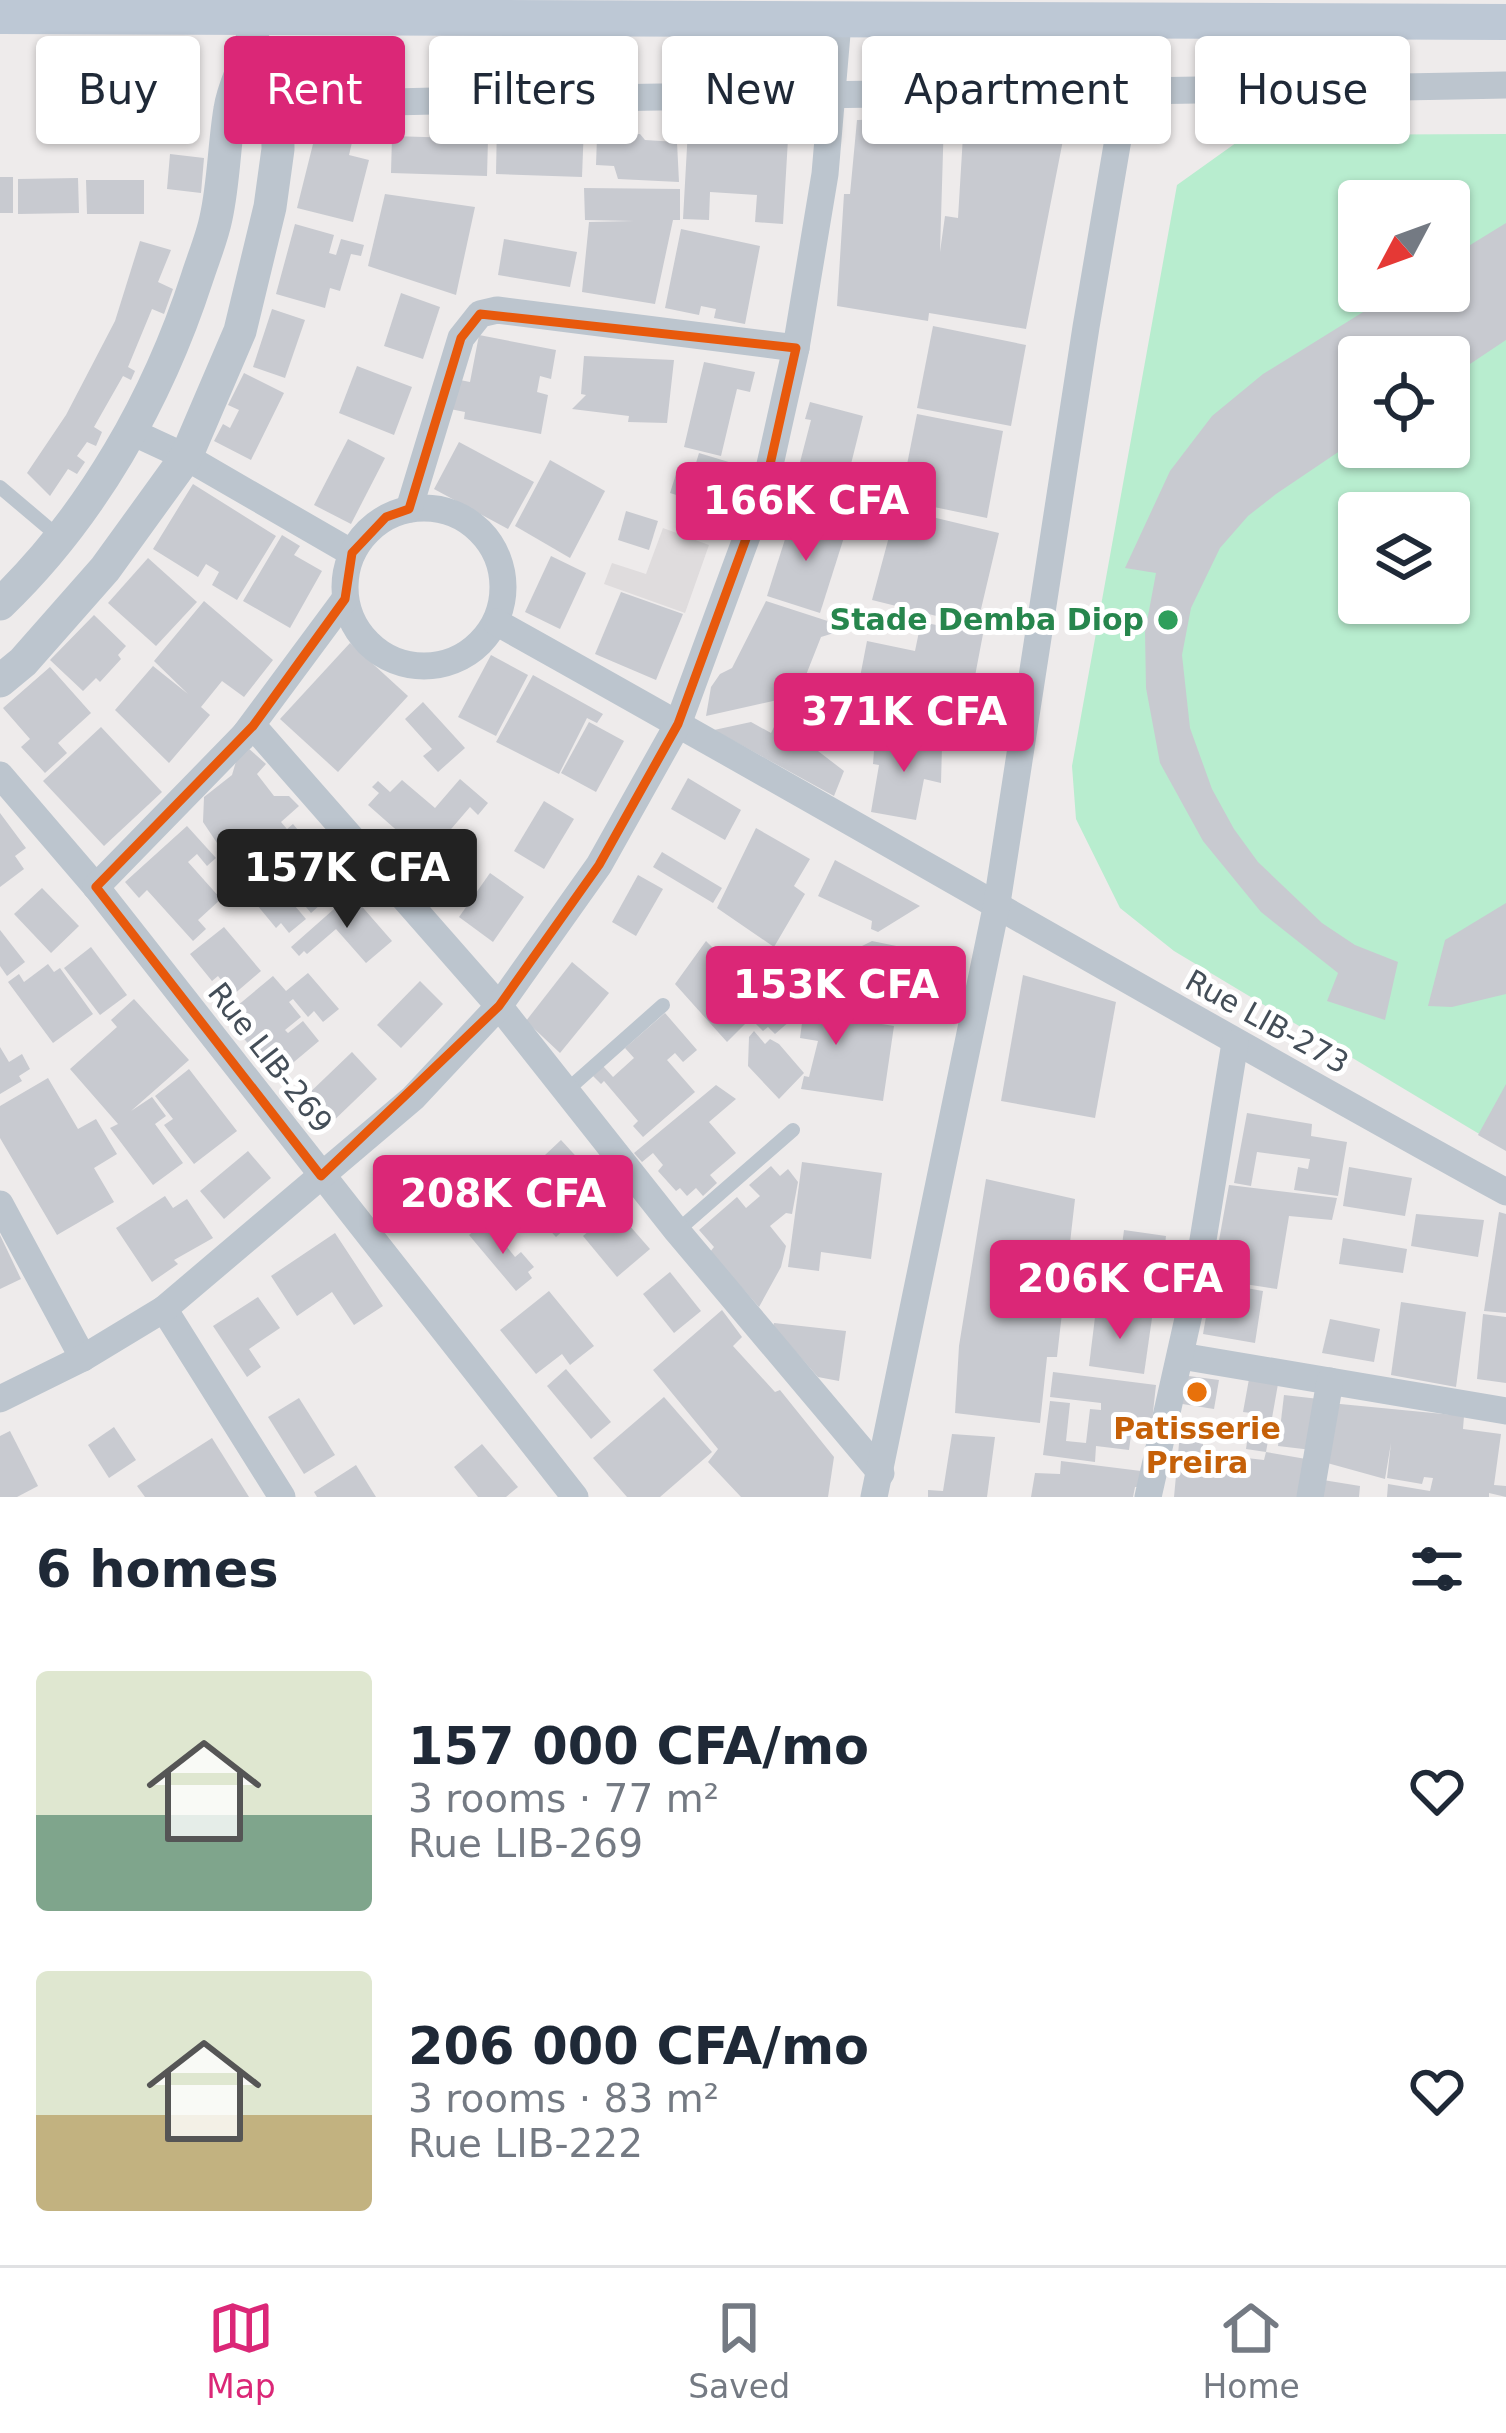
<!DOCTYPE html>
<meta charset="utf-8">
<style>
:root{--surface:#fff;--page:#f2f2f3;--text:#1f2937;--muted:#747a83;--line:#e0e1e3;--accent:#db2777}
body{margin:0;font-family:"DejaVu Sans",sans-serif;background:var(--page);color:var(--text);height:100vh;display:flex;flex-direction:column;font-size:45px;white-space:nowrap}
*{box-sizing:border-box;margin:0}
p{font-size:39px;color:var(--muted)}
.icon{flex:none;width:66px;height:66px;fill:none;stroke:currentColor;stroke-width:2;stroke-linecap:round;stroke-linejoin:round}
.map{position:relative;height:1497px;overflow:hidden}
.panel{display:flex;flex-direction:column;background:var(--surface);flex:1}
.panel>*{flex:none}
.hud{position:absolute;left:36px;top:36px;width:1434px;height:108px;display:flex;gap:24px}
.needle{width:78px;rotate:229deg}
.fabs{position:absolute;left:1338px;top:180px;display:grid;gap:24px}
.fabs a{display:grid;place-items:center;width:132px;height:132px;border-radius:12px;background:var(--surface);box-shadow:0 3px 9px #0004;font-size:60px}
.price{position:absolute;translate:-50% -102px;padding:0 27px;border-radius:12px;background:var(--accent);color:#fff;font-size:39px;line-height:78px;filter:drop-shadow(0 3px 6px #0008)}
.price::after{content:'';position:absolute;left:50%;top:72px;width:36px;height:27px;margin-left:-18px;background:inherit;clip-path:polygon(0 0,100% 0,50% 100%)}
.price.current{background:#222;color:#fff}
ul{padding:0;list-style:none}
li{display:flex;align-items:center;gap:36px;height:300px;padding:0 36px}
li span{display:grid;place-items:center;flex:none;width:336px;height:240px;border-radius:12px;color:#555}
li>.icon{margin-inline-start:auto}
span .icon{width:144px;height:144px;fill:#fffc;stroke-width:1}
li b{font-size:51px}
h2{display:flex;justify-content:space-between;align-items:center;height:144px;padding:0 36px;font-size:51px}
.tag{padding:0 42px;border-radius:12px;background:var(--surface);box-shadow:0 3px 9px #0004;font-size:42px;line-height:108px}
.tag.current{background:var(--accent);color:#fff}
.tabs{display:flex;justify-content:space-around;align-items:center;height:168px;border-top:3px solid var(--line);background:var(--surface);font-size:33px;color:var(--muted)}
.tabs a{display:grid;justify-items:center;gap:6px}
.tabs .current{color:var(--accent)}
.map>svg:first-child{display:block}
.education{fill:#dfdcdd}
.green{fill:#b8edcf;fill-rule:evenodd}
.building{fill:#c8cad0}
.lines{fill:none;stroke-linecap:round;stroke-linejoin:round}
.service{stroke:#bcc5ce;stroke-width:14}
.minor{stroke:#bcc5ce;stroke-width:27}
.tertiary{stroke:#bcc5ce;stroke-width:33}
.secondary{stroke:#bdc8d5;stroke-width:36}
.marked{fill:none;stroke:#e8590c;stroke-width:9;stroke-linejoin:round}
.leisure-dot{fill:#2e9e5b;stroke:#fff;stroke-width:4.5}
.food-dot{fill:#e8710a;stroke:#fff;stroke-width:4.5}
.labels{text-anchor:middle;stroke-width:10;stroke-linejoin:round;paint-order:stroke}
.leisure-label{font-size:30px;font-weight:bold;fill:#27864d;stroke:#fff;text-anchor:end}
.street-label{font-size:30px;fill:#444e58;stroke:#fff}
.food-label{font-size:30px;font-weight:bold;fill:#c56008;stroke:#fff}
</style>
<div class="map">
<svg width="1506" height="1497" viewBox="0 0 1506 1497">
<rect width="100%" height="100%" fill="#eeebeb"/>
<polygon class="education" points="663,528 709,545 685,613 604,584 612,563 646,574"/>
<path class="green" d="M1506 134V1150L1174 951 1120 908 1076 819 1072 766 1177 185 1247 135ZM1359 201H1449V291H1359ZM1359 357H1449V447H1359ZM1359 513H1449V603H1359Z"/>
<g class="building">
<polygon points="944,118 940,252 945,216 958,218 964,119 1054,119 1064,135 1026,329 929,313 928,321 837,306 844,194 850,194 857,120"/>
<polygon points="774,121 789,122 783,224 755,222 757,195 710,192 709,220 683,219 688,129 773,134"/>
<polygon points="497,122 584,125 582,177 496,174"/>
<polygon points="318,124 354,134 349,155 369,160 353,222 297,208"/>
<polygon points="640,134 645,140 677,142 679,182 618,179 614,166 596,165 597,137"/>
<polygon points="392,136 488,139 487,176 391,173"/>
<polygon points="170,154 204,158 201,193 167,189"/>
<rect x="0" y="177" width="13" height="36"/>
<polygon points="78,178 79,213 18,214 18,179"/>
<polygon points="86,180 144,180 144,214 87,214"/>
<polygon points="584,188 680,189 680,220 673,220 655,304 582,292 589,222 634,221 585,220"/>
<polygon points="385,194 475,207 456,295 368,266"/>
<polygon points="1506,223 1506,340 1449,378 1449,357 1359,357 1359,438 1276,494 1248,516 1220,548 1191,608 1182,655 1190,728 1212,789 1234,829 1258,862 1322,923 1355,945 1398,962 1385,1020 1327,1001 1338,973 1261,912 1203,841 1160,763 1146,688 1145,632 1156,573 1125,568 1170,471 1212,416 1263,374 1397,291 1449,291 1449,258"/>
<polygon points="295,224 334,235 329,253 336,255 341,239 364,245 361,256 351,254 340,291 330,288 325,308 276,294"/>
<polygon points="681,229 760,246 745,324 714,318 716,309 701,306 699,315 665,308"/>
<polygon points="504,239 577,252 570,287 498,275"/>
<polygon points="140,241 171,250 158,282 173,289 164,314 152,309 128,367 135,371 131,380 123,376 94,427 102,432 96,446 87,442 77,456 85,462 77,474 68,469 50,496 27,473 66,415 115,321"/>
<polygon points="401,293 440,307 423,359 384,346"/>
<polygon points="272,309 305,320 285,378 253,367"/>
<polygon points="933,326 1026,345 1011,426 917,408"/>
<polygon points="479,335 556,350 551,379 540,376 537,392 548,395 541,434 464,419 465,412 450,409 455,379 470,382"/>
<polygon points="584,356 674,360 667,423 628,422 629,416 572,409 586,395 581,394"/>
<polygon points="704,362 755,372 750,392 737,389 721,456 684,447"/>
<polygon points="357,366 412,387 394,435 339,413"/>
<polygon points="244,373 284,393 251,460 214,441 223,424 230,428 239,410 228,405"/>
<polygon points="810,402 863,416 847,480 856,483 861,464 897,474 883,527 847,517 850,504 793,489 811,420 805,419"/>
<polygon points="917,414 1003,431 987,518 900,500"/>
<polygon points="348,439 385,458 351,524 314,505"/>
<polygon points="459,442 534,482 508,529 434,489"/>
<polygon points="699,453 732,463 710,539 677,529 686,498 670,493 677,471 692,476"/>
<polygon points="550,460 605,491 570,558 515,526"/>
<polygon points="193,484 276,536 237,600 212,585 219,572 206,564 198,577 153,549"/>
<polygon points="626,511 658,521 649,550 618,540"/>
<polygon points="793,514 846,531 820,613 767,596"/>
<polygon points="932,517 999,533 977,626 872,600 890,533 894,529 919,535 922,522 930,524"/>
<polygon points="282,535 300,546 294,555 322,571 290,628 243,601"/>
<polygon points="551,556 586,573 560,629 525,612"/>
<polygon points="148,558 197,602 156,646 108,603"/>
<polygon points="621,592 683,614 656,680 595,654"/>
<polygon points="204,601 273,660 244,697 222,681 201,707 210,715 169,763 115,710 153,666 188,694 154,661"/>
<polygon points="766,601 840,625 834,633 821,637 806,675 819,679 817,691 706,716 711,687 720,674 732,668"/>
<polygon points="94,615 126,646 118,655 121,659 100,682 96,678 83,691 50,660"/>
<polygon points="921,622 983,634 964,734 882,719 855,703 867,641 915,651"/>
<polygon points="350,643 408,696 338,772 280,719"/>
<polygon points="491,655 528,675 496,736 458,717"/>
<polygon points="50,667 91,713 58,743 67,753 45,773 21,747 30,739 3,708"/>
<polygon points="533,675 603,714 597,723 587,718 559,774 496,742"/>
<polygon points="423,702 465,748 438,772 423,756 432,749 405,719"/>
<polygon points="814,707 815,714 809,721 822,723 818,751 844,771 834,796 714,730 751,722 771,733 780,715 795,720 799,712"/>
<polygon points="589,722 624,741 596,792 561,773"/>
<polygon points="101,727 162,792 104,846 43,781"/>
<polygon points="875,737 942,746 941,783 924,779 916,820 871,812 879,765 873,764"/>
<polygon points="247,747 266,764 257,774 274,796 289,796 299,806 281,822 287,829 293,824 345,886 336,894 319,872 314,876 330,896 311,913 301,901 295,906 306,919 289,933 281,923 276,928 257,905 288,878 258,842 246,853 254,863 239,876 203,822 204,797 232,775 237,758"/>
<polygon points="688,778 741,810 725,840 671,809"/>
<polygon points="460,779 488,803 478,815 470,807 427,857 368,805 379,793 372,787 378,781 390,792 402,780 435,808"/>
<polygon points="544,801 574,819 544,869 514,851"/>
<polygon points="0,813 26,848 15,856 24,869 0,887"/>
<polygon points="187,826 216,858 207,866 197,854 188,862 221,899 198,920 206,929 193,941 147,890 139,898 125,882"/>
<polygon points="756,828 810,859 794,886 805,894 774,947 717,908"/>
<polygon points="662,852 722,888 713,903 653,867"/>
<polygon points="835,860 920,906 878,932 871,929 872,921 818,896"/>
<polygon points="490,873 524,897 493,942 459,917"/>
<polygon points="638,875 663,889 636,936 612,922"/>
<polygon points="42,888 79,926 51,953 14,914"/>
<polygon points="351,894 392,941 366,963 336,929 307,954 304,951 299,956 291,947"/>
<polygon points="1506,903 1506,994 1452,1007 1428,1006 1445,940"/>
<polygon points="224,927 261,971 233,995 218,976 212,981 190,954"/>
<polygon points="0,930 25,962 7,976 0,966"/>
<polygon points="706,941 754,989 747,997 759,1010 727,1042 675,984"/>
<polygon points="872,941 906,948 905,957 911,957 897,1015 848,1009 843,997 850,952"/>
<polygon points="91,947 127,995 100,1015 64,968"/>
<polygon points="572,962 609,993 560,1053 526,1021"/>
<polygon points="48,964 54,972 60,968 93,1014 53,1043 8,982 19,974 24,982"/>
<polygon points="308,973 339,1009 323,1022 314,1011 308,1017 293,999 289,1002 301,1017 285,1030 288,1033 303,1021 319,1041 276,1077 225,1016 273,976 286,991"/>
<polygon points="1023,975 1116,1002 1095,1118 1001,1101"/>
<polygon points="420,981 443,1004 401,1048 377,1025"/>
<polygon points="794,983 810,1004 815,1005 814,1013 894,1026 883,1101 801,1089 804,1076 809,1077 818,1041 800,1038 802,1023 798,1014 775,1034 768,1027 763,1031 754,1022"/>
<polygon points="134,999 189,1060 131,1111 152,1097 166,1116 155,1124 183,1163 153,1185 110,1128 118,1124 70,1069 117,1027 111,1020"/>
<polygon points="665,1013 697,1050 683,1062 675,1053 667,1060 695,1092 643,1137 633,1126 638,1121 604,1081 601,1084 593,1076 603,1066 613,1077 634,1058 625,1048"/>
<polygon points="754,1031 765,1044 770,1039 779,1044 804,1073 779,1099 748,1066 749,1037"/>
<polygon points="0,1047 9,1062 22,1054 30,1069 19,1076 22,1081 0,1094"/>
<polygon points="352,1052 377,1079 327,1127 302,1100"/>
<polygon points="189,1069 237,1131 194,1164 164,1125 173,1119 155,1096"/>
<polygon points="48,1078 78,1129 96,1119 117,1154 94,1168 114,1202 57,1235 0,1138 0,1106"/>
<polygon points="1506,1084 1506,1151 1478,1135"/>
<polygon points="716,1085 736,1099 709,1122 736,1153 710,1175 717,1183 703,1196 696,1188 687,1196 680,1188 676,1191 658,1171 663,1165 653,1153 642,1162 634,1153"/>
<polygon points="1247,1113 1312,1124 1311,1136 1347,1142 1338,1196 1294,1190 1298,1167 1308,1169 1310,1159 1257,1152 1251,1186 1234,1183"/>
<polygon points="561,1140 607,1190 556,1237 510,1188"/>
<polygon points="248,1151 271,1178 224,1219 200,1191"/>
<polygon points="802,1162 882,1173 871,1259 821,1252 819,1271 788,1267"/>
<polygon points="771,1166 780,1176 788,1169 798,1182 792,1214 786,1213 770,1226 786,1246 781,1267 759,1307 710,1252 714,1247 699,1230 737,1197 746,1208 760,1196 749,1185"/>
<polygon points="1349,1167 1412,1178 1405,1216 1343,1206"/>
<polygon points="986,1179 1075,1199 1057,1357 1047,1357 1040,1423 955,1413 959,1346"/>
<polygon points="1229,1185 1337,1198 1332,1220 1289,1216 1277,1289 1212,1279"/>
<polygon points="165,1196 173,1208 187,1199 213,1238 174,1260 178,1264 152,1282 116,1228"/>
<polygon points="615,1209 650,1249 617,1277 583,1236"/>
<polygon points="1499,1212 1506,1214 1506,1313 1484,1311"/>
<polygon points="1416,1214 1484,1220 1478,1257 1411,1246"/>
<polygon points="486,1221 515,1257 521,1252 534,1267 528,1272 532,1278 516,1291 469,1235"/>
<polygon points="1124,1230 1166,1236 1158,1305 1115,1299"/>
<polygon points="335,1233 383,1306 354,1325 332,1292 297,1316 271,1276"/>
<polygon points="0,1235 21,1279 0,1289"/>
<polygon points="1343,1238 1407,1249 1403,1273 1339,1264"/>
<polygon points="670,1272 701,1311 674,1333 643,1294"/>
<polygon points="1212,1282 1263,1291 1255,1343 1203,1334"/>
<polygon points="549,1291 594,1346 570,1365 562,1354 536,1374 500,1330"/>
<polygon points="258,1297 280,1328 249,1349 261,1367 247,1377 213,1326"/>
<polygon points="1401,1302 1466,1312 1456,1387 1391,1375"/>
<polygon points="1096,1309 1152,1318 1144,1374 1089,1366"/>
<polygon points="722,1310 742,1337 733,1346 775,1392 780,1390 834,1457 828,1497 741,1497 708,1462 718,1449 653,1370"/>
<polygon points="1483,1314 1506,1317 1506,1383 1477,1379"/>
<polygon points="1330,1319 1380,1329 1374,1362 1322,1353"/>
<polygon points="774,1323 846,1331 839,1381 818,1377 773,1326"/>
<polygon points="566,1369 611,1422 591,1439 547,1386"/>
<polygon points="1053,1372 1156,1385 1151,1430 1132,1428 1129,1450 1096,1446 1095,1462 1043,1455 1050,1401 1070,1403 1066,1441 1086,1443 1090,1409 1101,1410 1101,1403 1050,1397"/>
<polygon points="1181,1375 1219,1380 1214,1409 1176,1403"/>
<polygon points="1249,1379 1278,1384 1266,1452 1246,1449 1251,1413 1243,1412"/>
<polygon points="1284,1395 1319,1399 1312,1450 1278,1446"/>
<polygon points="664,1397 712,1452 660,1497 627,1497 593,1458"/>
<polygon points="299,1398 335,1455 304,1474 268,1417"/>
<polygon points="1330,1403 1464,1416 1463,1429 1501,1434 1494,1485 1506,1486 1506,1497 1489,1493 1489,1497 1387,1497 1388,1484 1430,1491 1433,1478 1424,1477 1422,1484 1387,1478 1391,1443 1385,1479 1320,1461"/>
<polygon points="114,1427 136,1460 109,1478 88,1445"/>
<polygon points="10,1431 38,1486 17,1497 0,1497 0,1436"/>
<polygon points="1180,1433 1203,1436 1203,1453 1264,1460 1266,1452 1306,1459 1299,1497 1174,1497"/>
<polygon points="952,1434 995,1437 987,1497 928,1497 928,1490 943,1491"/>
<polygon points="212,1438 249,1497 145,1497 137,1486"/>
<polygon points="482,1444 518,1487 506,1497 478,1497 454,1467"/>
<polygon points="1061,1461 1141,1471 1138,1487 1135,1487 1133,1497 1031,1497 1035,1473 1060,1474"/>
<polygon points="356,1465 376,1497 317,1497 314,1492"/>
<polygon points="1323,1480 1360,1486 1359,1497 1319,1497"/>
</g>
<g class="lines">
<g class="service">
<polyline points="0,487 59,537"/>
<polyline points="566,1091 663,1005"/>
<polyline points="677,1231 793,1130"/>
</g>
<g class="minor">
<path d="M277 105C687 93 1096 94 1506 85"/>
<polyline points="132,432 186,457 352,553"/>
<circle cx="424" cy="587" r="79"/>
<polyline points="409,509 461,338 480,314 497,310 796,348"/>
<path d="M496 622C834 810 1167 1006 1506 1192"/>
<polyline points="242,738 345,599"/>
<polyline points="0,775 96,887 575,1497"/>
<polyline points="96,887 253,726 499,1006 677,1231 881,1473"/>
<polyline points="0,1204 83,1358"/>
<polyline points="164,1309 282,1497"/>
<polyline points="1181,1356 1506,1411"/>
<polyline points="0,1399 83,1358 164,1309 413,1098 499,1006 599,865 678,724 765,487 796,348 825,174 838,22"/>
<polyline points="874,1497 997,903 1086,327 1138,22"/>
<polyline points="1148,1497 1196,1283 1235,1043"/>
<polyline points="1310,1497 1330,1381"/>
</g>
<g class="tertiary">
<path d="M0 604C92 516 158 398 197 278 203 259 212 238 216 218 224 182 224 145 230 109 234 81 251 59 253 31"/>
<polyline points="0,681 23,662 105,569 186,457 240,331 270,207 278,149 277,87 252,50"/>
</g>
<polyline class="secondary" points="0,16 1506,22"/>
</g>
<path class="marked" d="M480 314 796 348 765 487 678 724 599 865 499 1006 321 1176 96 887 253 726 345 599 352 553 386 517 409 509 461 338Z"/>
<circle class="leisure-dot" cx="1168" cy="620" r="12"/>
<circle class="food-dot" cx="1197" cy="1392" r="12"/>
<g class="labels">
<g class="leisure-label">
<text x="1144" y="630">Stade Demba Diop</text>
</g>
<g class="street-label">
<text transform="translate(1267 1022) rotate(29)" y="10">Rue LIB-273</text>
<text transform="translate(270 1058) rotate(52)" y="10">Rue LIB-269</text>
</g>
<g class="food-label">
<text x="1197" y="1439">Patisserie<tspan x="1197" dy="34">Preira</tspan></text>
</g>
</g>
</svg>
<div class="fabs">
<a><svg class="needle" viewBox="-14 -14 28 28"><path d="M0-13l5 13h-10z" fill="#e53935"/><path d="M0 13l5-13h-10z" fill="#747a83"/></svg></a>
<a><svg class="icon" aria-label="locate" viewBox="0 0 24 24"><circle cx="12" cy="12" r="6"/><path d="M12 2v4M12 18v4M2 12h4M18 12h4"/></svg></a>
<a><svg class="icon" aria-label="layers" viewBox="0 0 24 24"><path d="M12 4l9 5-9 5-9-5zM3 14l9 5 9-5"/></svg></a>
</div>
<b class="price" style="left:806px;top:564px">166K CFA</b>
<b class="price" style="left:904px;top:775px">371K CFA</b>
<b class="price current" style="left:347px;top:931px">157K CFA</b>
<b class="price" style="left:836px;top:1048px">153K CFA</b>
<b class="price" style="left:503px;top:1257px">208K CFA</b>
<b class="price" style="left:1120px;top:1342px">206K CFA</b>
<div class="hud">
<a class="tag">Buy</a>
<a class="tag current">Rent</a>
<a class="tag">Filters</a>
<a class="tag">New</a>
<a class="tag">Apartment</a>
<a class="tag">House</a>
</div>
</div>
<section class="panel">
<h2>6 homes<svg class="icon" aria-label="filters" viewBox="0 0 24 24"><path d="M4 7h16M4 17h16"/><circle cx="9" cy="7" r="2"/><circle cx="15" cy="17" r="2"/></svg></h2>
<ul>
<li><span style="background:linear-gradient(#dfe7d0 60%,#7fa58c 0)"><svg class="icon" aria-label="home" viewBox="0 0 24 24"><path d="M3 11l9-7 9 7M6 9v11h12V9"/></svg></span><div><b>157 000 CFA/mo</b><p>3 rooms · 77 m²</p><p>Rue LIB-269</p></div><svg class="icon" aria-label="heart" viewBox="0 0 24 24"><path d="M12 20l-8-8c-3-5 5-10 8-4 3-6 11-1 8 4z"/></svg></li>
<li><span style="background:linear-gradient(#dfe7d0 60%,#c2b280 0)"><svg class="icon" aria-label="home" viewBox="0 0 24 24"><path d="M3 11l9-7 9 7M6 9v11h12V9"/></svg></span><div><b>206 000 CFA/mo</b><p>3 rooms · 83 m²</p><p>Rue LIB-222</p></div><svg class="icon" aria-label="heart" viewBox="0 0 24 24"><path d="M12 20l-8-8c-3-5 5-10 8-4 3-6 11-1 8 4z"/></svg></li>
</ul>
</section>
<nav class="tabs">
<a class="current"><svg class="icon" aria-label="map" viewBox="0 0 24 24"><path d="M3 6l6-2 6 2 6-2v14l-6 2-6-2-6 2zM9 4v14M15 6v14"/></svg>Map</a>
<a><svg class="icon" aria-label="saved" viewBox="0 0 24 24"><path d="M7 4h10v16l-5-4-5 4z"/></svg>Saved</a>
<a><svg class="icon" aria-label="home" viewBox="0 0 24 24"><path d="M3 11l9-7 9 7M6 9v11h12V9"/></svg>Home</a>
</nav>
